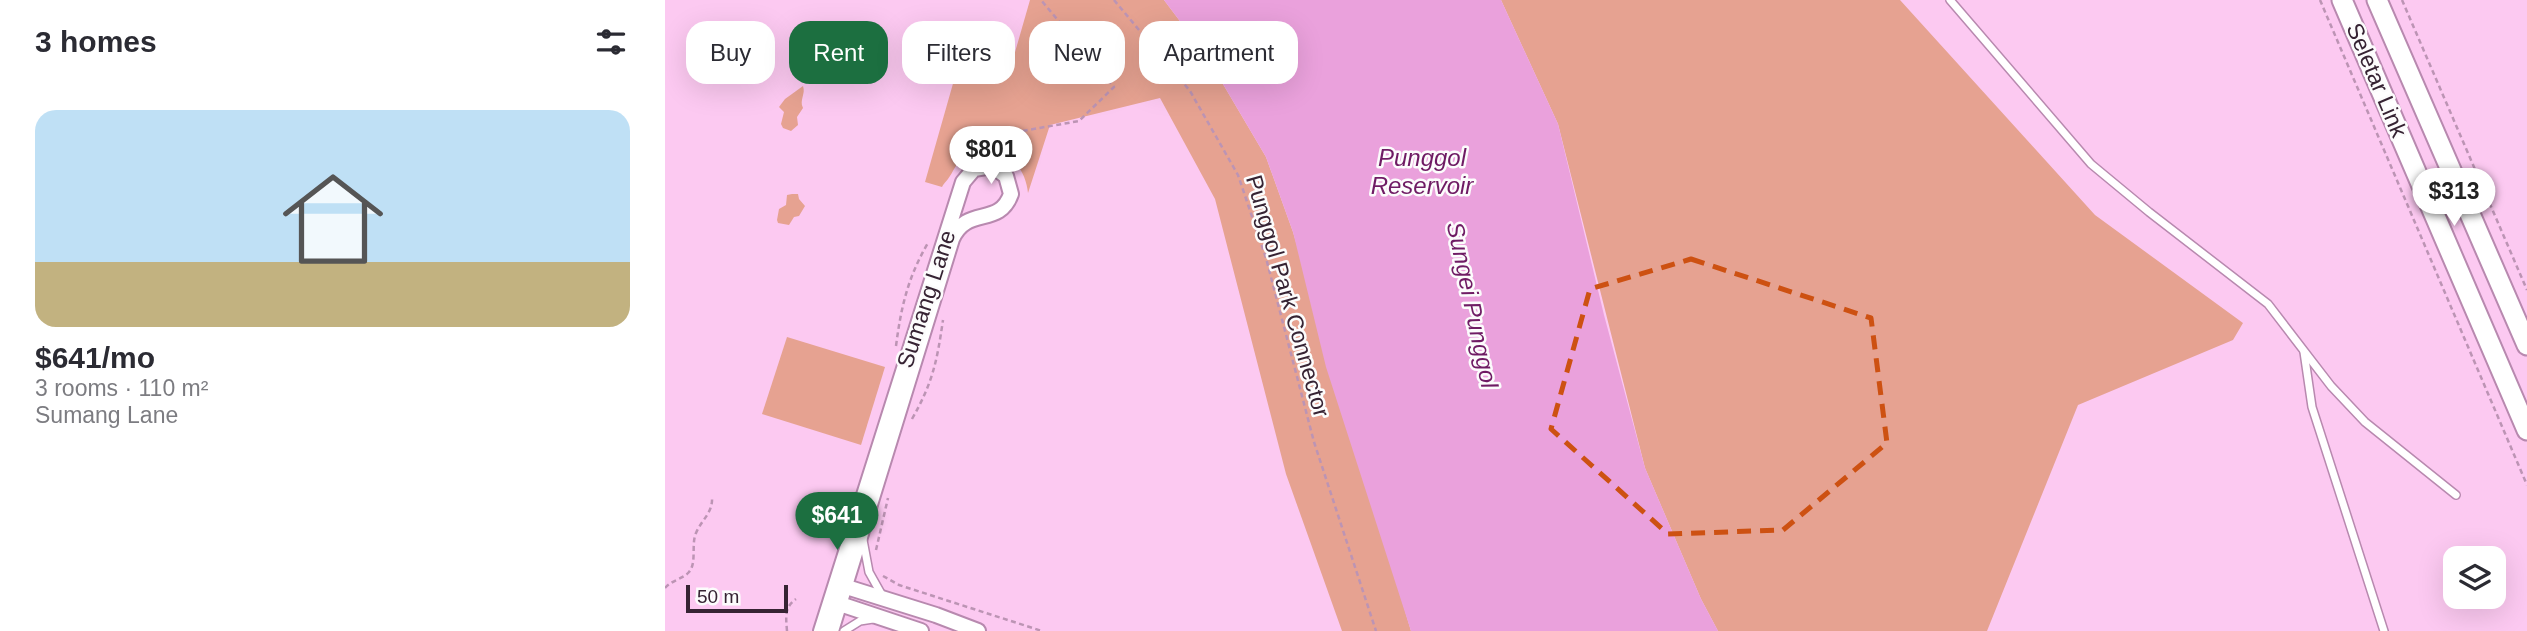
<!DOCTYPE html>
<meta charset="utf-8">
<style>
:root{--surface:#fff;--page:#f7f7f7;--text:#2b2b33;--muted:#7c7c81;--accent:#1c6f40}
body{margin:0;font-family:Helvetica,sans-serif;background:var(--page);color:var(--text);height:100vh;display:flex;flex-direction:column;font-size:26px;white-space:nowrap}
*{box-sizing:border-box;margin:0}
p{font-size:23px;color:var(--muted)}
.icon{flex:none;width:38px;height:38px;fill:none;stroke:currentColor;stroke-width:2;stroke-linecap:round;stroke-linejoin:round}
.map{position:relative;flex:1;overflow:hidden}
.panel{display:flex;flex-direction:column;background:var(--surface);width:665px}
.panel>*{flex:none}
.guide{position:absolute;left:21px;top:21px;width:665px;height:63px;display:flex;gap:14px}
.controls{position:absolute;left:1778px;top:546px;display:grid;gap:14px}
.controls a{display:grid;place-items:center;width:63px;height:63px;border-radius:14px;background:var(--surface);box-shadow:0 7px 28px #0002;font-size:35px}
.scale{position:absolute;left:21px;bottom:18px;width:102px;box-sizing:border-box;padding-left:7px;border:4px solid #362333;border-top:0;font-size:19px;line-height:24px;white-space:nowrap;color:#362333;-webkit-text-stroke:5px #fcfcfc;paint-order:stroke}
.price{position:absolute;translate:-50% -60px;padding:0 16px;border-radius:24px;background:#fff;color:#222;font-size:23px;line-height:46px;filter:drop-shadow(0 2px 4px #0008)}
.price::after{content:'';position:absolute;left:50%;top:42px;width:21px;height:16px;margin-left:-10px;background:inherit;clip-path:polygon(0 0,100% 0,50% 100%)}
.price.selected{background:var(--accent);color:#fff}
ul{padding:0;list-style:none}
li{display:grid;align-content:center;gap:14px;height:371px;padding:0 35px}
li span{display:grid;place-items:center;height:217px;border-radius:21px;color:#555}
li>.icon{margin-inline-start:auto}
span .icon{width:126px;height:126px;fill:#fffc;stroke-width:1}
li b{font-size:30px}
h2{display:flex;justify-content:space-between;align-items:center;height:84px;padding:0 35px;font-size:30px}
.chip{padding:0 24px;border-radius:21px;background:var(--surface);box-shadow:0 7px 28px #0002;font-size:24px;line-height:63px}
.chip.selected{background:var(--accent);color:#fff}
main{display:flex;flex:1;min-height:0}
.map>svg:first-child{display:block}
.green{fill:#e6a291}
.water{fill:#eaa1dc}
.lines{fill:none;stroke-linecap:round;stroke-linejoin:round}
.service-casing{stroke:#b889af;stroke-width:10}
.minor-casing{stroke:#b889af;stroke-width:18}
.secondary-casing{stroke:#b889af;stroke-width:23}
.path{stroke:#bc94b4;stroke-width:2.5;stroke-dasharray:5 3.5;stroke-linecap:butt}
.service{stroke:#fff;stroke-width:7}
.minor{stroke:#fff;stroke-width:14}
.secondary{stroke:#fff;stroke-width:19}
.marked{fill:none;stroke:#cd5112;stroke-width:5;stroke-dasharray:14 9;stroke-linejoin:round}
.labels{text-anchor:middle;stroke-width:5;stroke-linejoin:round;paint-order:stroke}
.street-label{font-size:23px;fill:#362333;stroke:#fcfcfc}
.water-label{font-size:24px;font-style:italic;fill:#6f1b64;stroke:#fcfcfc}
</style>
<main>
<section class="panel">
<h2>3 homes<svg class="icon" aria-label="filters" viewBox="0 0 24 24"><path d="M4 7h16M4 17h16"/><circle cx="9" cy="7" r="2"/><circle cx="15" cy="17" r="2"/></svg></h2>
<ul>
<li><span style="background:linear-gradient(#bfe0f5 70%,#c2b280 0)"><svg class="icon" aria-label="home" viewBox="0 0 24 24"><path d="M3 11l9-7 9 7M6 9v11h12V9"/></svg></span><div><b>$641/mo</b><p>3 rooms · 110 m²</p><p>Sumang Lane</p></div></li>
</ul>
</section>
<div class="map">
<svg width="1862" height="631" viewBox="0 0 1862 631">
<rect width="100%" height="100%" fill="#fcc9f1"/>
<g class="green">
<path d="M365 0H499L542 57 601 157 628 232 746 631H677L621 474 550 199 495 98 385 125 363 193C360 161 330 135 299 157 290 164 289 171 283 179 281 182 278 184 277 187L260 182 295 59 344 73Z"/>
<polygon points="836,0 1235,0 1430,215 1578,323 1568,340 1413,405 1322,631 1053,631 1036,599 980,468 893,124"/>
<path d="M138 86C141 94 134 100 138 108L132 117 133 125 126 131 118 128 116 124 119 112 114 107 120 99Z"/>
<polygon points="127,194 133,194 134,199 140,206 134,216 129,217 124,225 113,223 112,220 114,209 121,205 122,195"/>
<polygon points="122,337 220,367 196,445 97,414"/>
</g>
<polygon class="water" points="499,0 836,0 893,124 939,315 980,468 1036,599 1053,631 746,631 661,367 628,232 601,157 542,57"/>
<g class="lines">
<g class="service-casing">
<g id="service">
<polyline points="1285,0 1426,164 1484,212 1603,304 1666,386 1700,422 1791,495"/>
<polyline points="1639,352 1647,407 1719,631"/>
<polyline points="198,540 204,572 218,597"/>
<polyline points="179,631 195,621 208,619"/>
</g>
</g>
<g class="minor-casing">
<g id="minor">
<polyline points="172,584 271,615 313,631"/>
<polyline points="166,601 256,631"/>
<path d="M156 631 298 182 309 169 327 166 341 176 346 194C334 228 302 205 287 239L166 631"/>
</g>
</g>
<g class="secondary-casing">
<g id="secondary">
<polyline points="1677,0 1862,430"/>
<polyline points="1712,0 1862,345"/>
</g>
</g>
<g class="path">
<polyline points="449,0 525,91 573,175 601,258 649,442 711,631"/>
<polyline points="1655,0 1862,485"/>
<polyline points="1737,0 1862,290"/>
<polyline points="311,152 312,139 414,121 449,87 376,0"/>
<polyline points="302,159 301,156 322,150 322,153"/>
<path d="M231 346C236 307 243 277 263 243"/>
<path d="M247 419C268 382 272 361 278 320"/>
<polyline points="211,550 223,498"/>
<polyline points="218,576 234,585 377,631"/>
<path d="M0 588C7 580 18 579 24 572 32 563 26 544 31 533 37 519 48 513 47 497"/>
<path d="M122 631C121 618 119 607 131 599"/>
</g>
<use href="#service" class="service"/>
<use href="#minor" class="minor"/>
<use href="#secondary" class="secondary"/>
</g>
<path class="marked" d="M1026 259 1206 318 1222 443 1118 530 1003 534 886 429 925 289Z"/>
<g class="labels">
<g class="street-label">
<text transform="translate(1712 80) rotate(67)" y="8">Seletar Link</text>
<text transform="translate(623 296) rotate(74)" y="8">Punggol Park Connector</text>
<text transform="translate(261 299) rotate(-72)" y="8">Sumang Lane</text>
</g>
<g class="water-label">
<text x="757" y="166">Punggol<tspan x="757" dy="28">Reservoir</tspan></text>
<text transform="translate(807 305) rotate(78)" y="8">Sungei Punggol</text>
</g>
</g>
</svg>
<div class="controls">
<a><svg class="icon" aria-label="layers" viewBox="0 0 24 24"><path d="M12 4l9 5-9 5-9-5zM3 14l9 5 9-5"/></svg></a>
</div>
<div class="scale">50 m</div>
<b class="price" style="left:326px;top:186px">$801</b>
<b class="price" style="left:1789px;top:228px">$313</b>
<b class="price selected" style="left:172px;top:552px">$641</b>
<div class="guide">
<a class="chip">Buy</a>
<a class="chip selected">Rent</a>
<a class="chip">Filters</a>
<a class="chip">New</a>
<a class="chip">Apartment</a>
</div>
</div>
</main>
